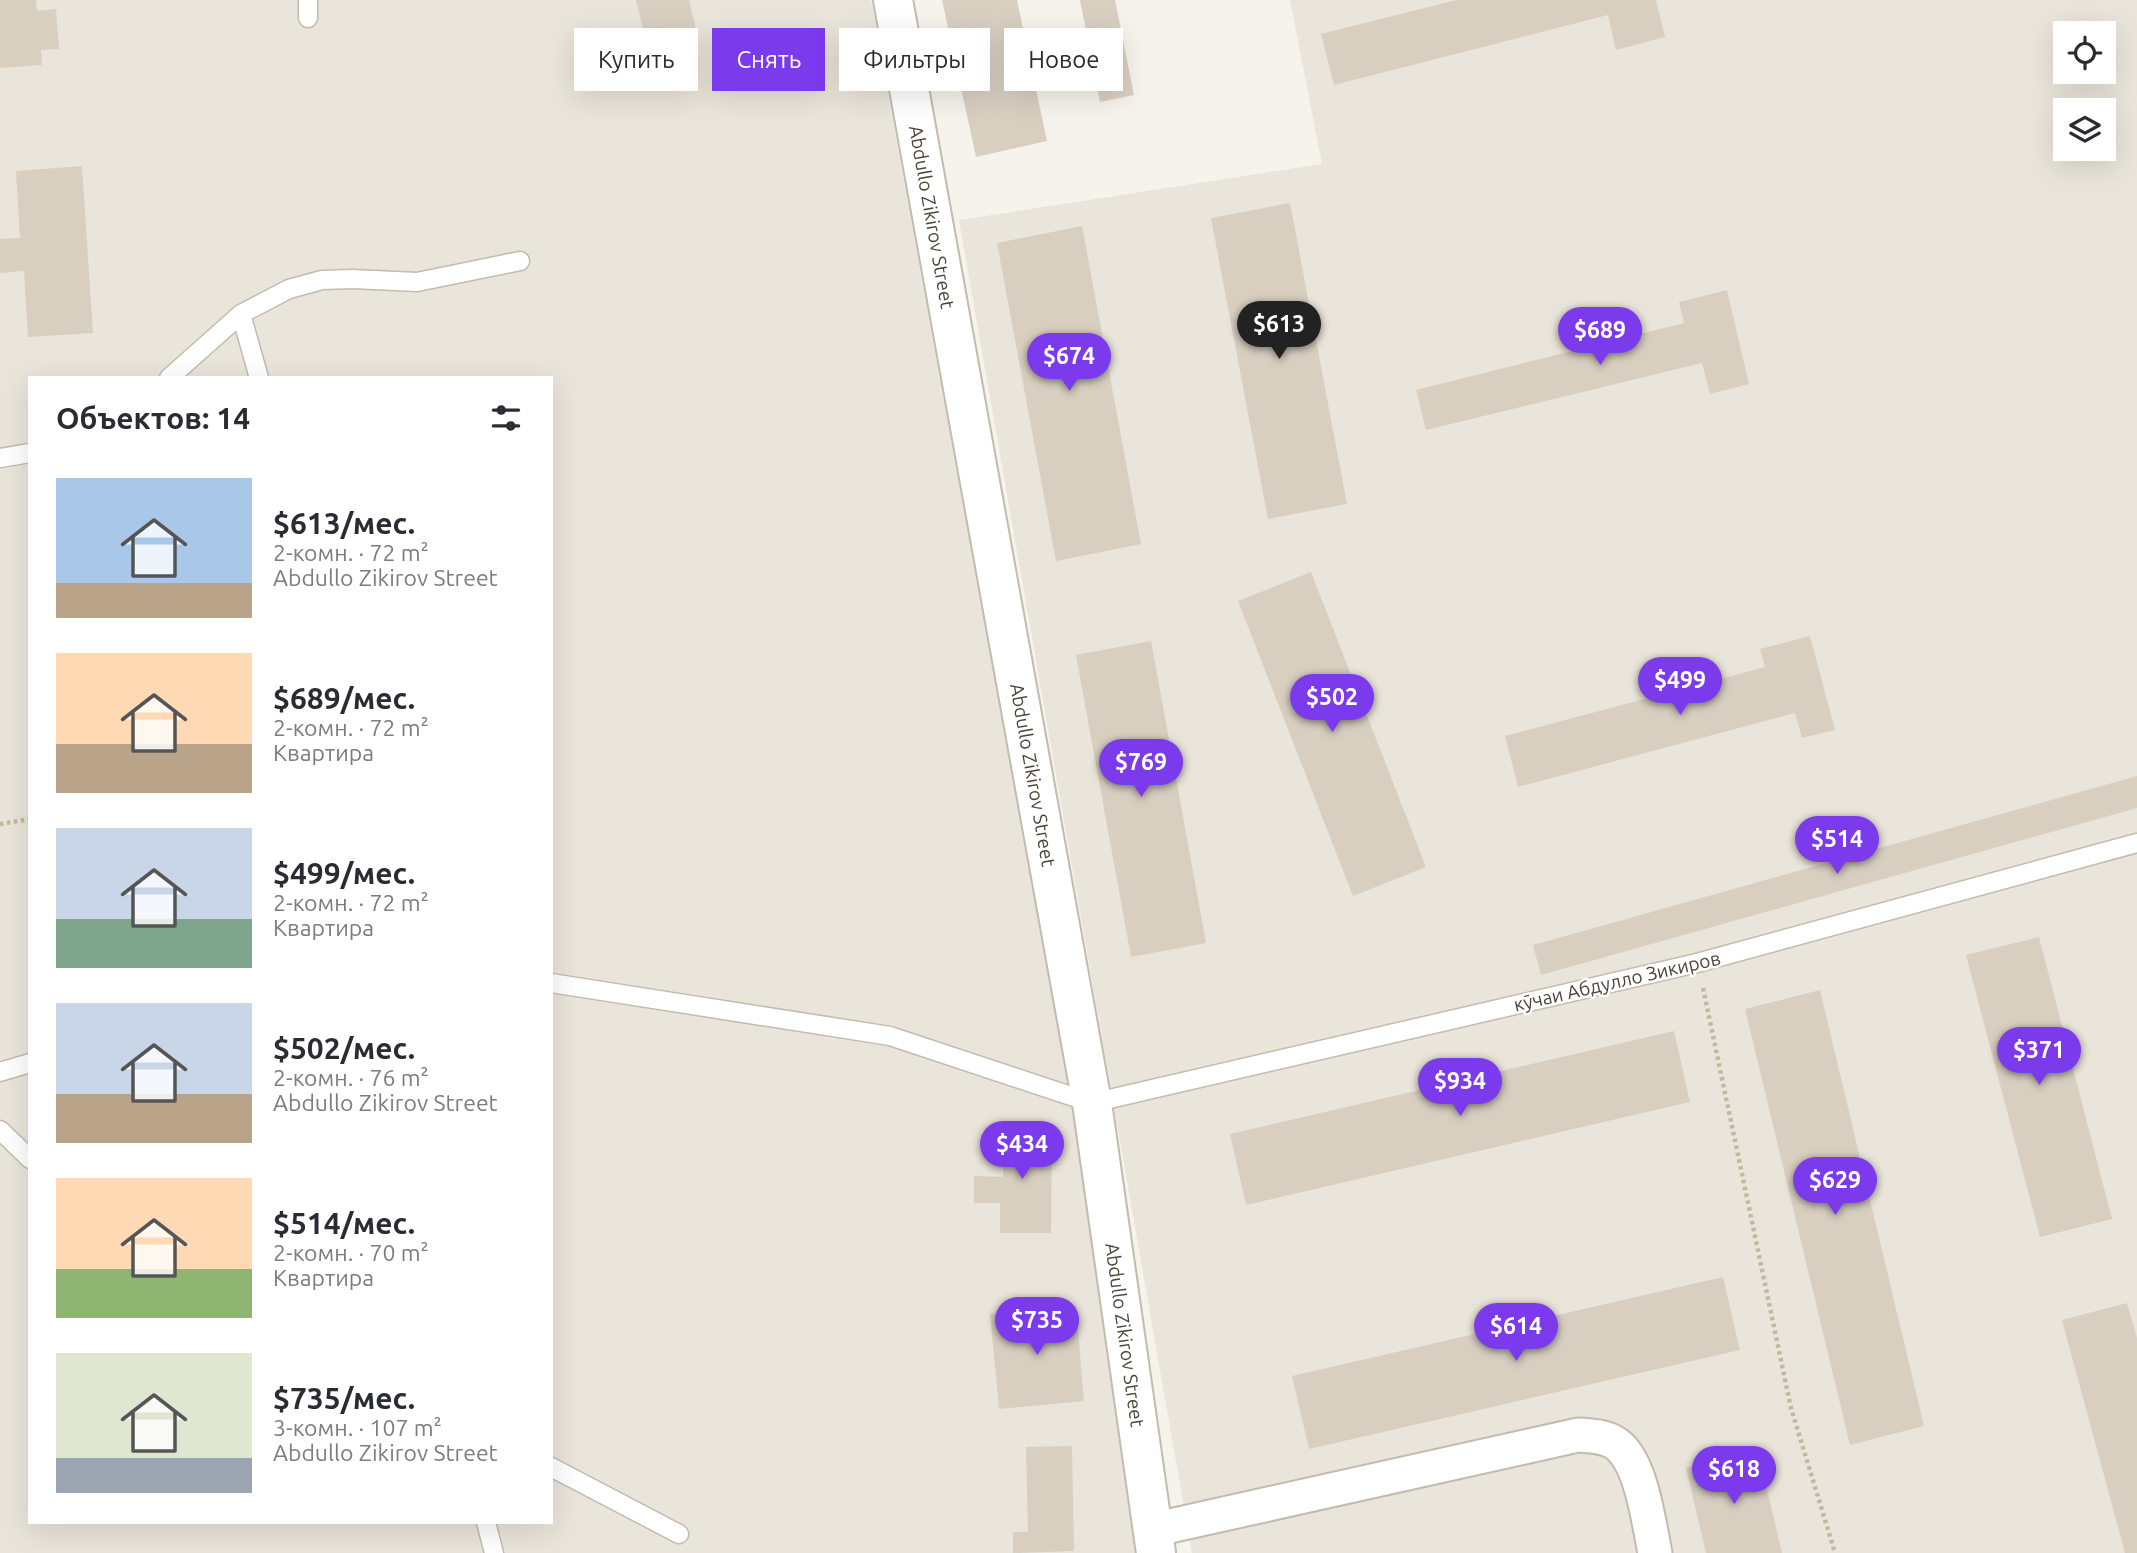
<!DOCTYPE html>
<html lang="ru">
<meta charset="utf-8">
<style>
:root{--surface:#fff;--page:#f2f2f3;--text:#2b2b33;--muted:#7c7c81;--accent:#7c3aed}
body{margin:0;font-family:Ubuntu,sans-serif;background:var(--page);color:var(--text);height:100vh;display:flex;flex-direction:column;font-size:26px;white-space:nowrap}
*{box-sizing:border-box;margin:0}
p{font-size:23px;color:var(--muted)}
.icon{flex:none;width:38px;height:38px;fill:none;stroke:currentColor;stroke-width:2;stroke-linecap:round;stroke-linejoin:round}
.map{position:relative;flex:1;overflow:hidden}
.sheet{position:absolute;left:28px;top:376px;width:525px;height:1148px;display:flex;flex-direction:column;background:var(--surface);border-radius:0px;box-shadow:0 7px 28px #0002}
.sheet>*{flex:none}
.hud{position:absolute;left:574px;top:28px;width:665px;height:63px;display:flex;gap:14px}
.buttons{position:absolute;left:2053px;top:21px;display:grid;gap:14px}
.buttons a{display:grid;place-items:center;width:63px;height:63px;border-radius:0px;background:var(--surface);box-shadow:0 7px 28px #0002;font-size:35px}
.price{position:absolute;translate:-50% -60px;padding:0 16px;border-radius:24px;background:var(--accent);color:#fff;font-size:23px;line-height:46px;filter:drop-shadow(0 2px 4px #0008)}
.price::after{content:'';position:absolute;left:50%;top:42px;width:21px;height:16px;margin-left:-10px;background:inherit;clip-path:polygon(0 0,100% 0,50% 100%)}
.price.current{background:#222;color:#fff}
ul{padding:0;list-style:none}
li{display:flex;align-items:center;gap:21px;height:175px;padding:0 28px}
li span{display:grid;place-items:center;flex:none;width:196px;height:140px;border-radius:0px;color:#555}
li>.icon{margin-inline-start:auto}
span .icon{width:84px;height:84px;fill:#fffc;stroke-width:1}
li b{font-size:30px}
h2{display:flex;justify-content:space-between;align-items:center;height:84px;padding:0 28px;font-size:30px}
.tag{padding:0 24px;border-radius:0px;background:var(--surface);box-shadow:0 7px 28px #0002;font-size:24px;line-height:63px}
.tag.current{background:var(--accent);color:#fff}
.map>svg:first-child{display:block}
.residential{fill:#eae5da;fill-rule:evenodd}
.building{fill:#d8cfc1}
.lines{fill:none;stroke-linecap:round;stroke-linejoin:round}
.service-casing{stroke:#c2bbae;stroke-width:21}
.minor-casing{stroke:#c2bbae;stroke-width:37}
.tertiary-casing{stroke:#c2bbae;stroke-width:42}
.path{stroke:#c4b79f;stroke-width:4.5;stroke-dasharray:3.5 3.5;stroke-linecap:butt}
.service{stroke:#fff;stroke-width:18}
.minor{stroke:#fff;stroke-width:33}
.tertiary{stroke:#fff;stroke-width:38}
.labels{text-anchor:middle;stroke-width:5;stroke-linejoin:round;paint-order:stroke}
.street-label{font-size:19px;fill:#4b4439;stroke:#fff}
</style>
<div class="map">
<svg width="2137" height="1553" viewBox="0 0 2137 1553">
<rect width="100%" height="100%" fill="#f6f3ec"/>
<g class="residential">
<path d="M0 0H871L1073 1109 1143 1553H0ZM30 378H551V1522H30Z"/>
<path d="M1290 0H2137V1553H1192L959 220 1322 164ZM2065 33H2104V72H2065ZM2065 110H2104V149H2065Z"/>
</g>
<g class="building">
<polygon points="0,0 36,0 37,11 56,9 59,49 41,50 42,65 0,68"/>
<polygon points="636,0 689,0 697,34 647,45"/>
<polygon points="942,0 1017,0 1047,141 976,157"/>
<polygon points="1080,0 1115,0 1134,95 1100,102"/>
<polygon points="1457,0 1656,0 1665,37 1616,50 1608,15 1334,85 1321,34"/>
<polygon points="82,166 93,333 28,337 24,271 0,273 0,239 20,238 16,171"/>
<polygon points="1290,203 1347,504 1268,519 1211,218"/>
<polygon points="1082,226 1141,544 1056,561 997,243"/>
<polygon points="1727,290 1749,384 1710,394 1702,363 1426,430 1416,390 1684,323 1679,302"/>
<polygon points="1311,572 1426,867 1353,896 1238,601"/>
<polygon points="1810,636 1835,730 1802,738 1795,713 1518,787 1505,736 1765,667 1760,649"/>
<polygon points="1151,641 1206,943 1131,957 1076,655"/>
<polygon points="2137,776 2137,808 1541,975 1533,945"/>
<polygon points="2039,937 2112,1219 2040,1237 1966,955"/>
<polygon points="1820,990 1924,1426 1850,1445 1745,1009"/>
<polygon points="1674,1031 1690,1102 1246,1205 1230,1134"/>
<polygon points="1004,1126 1052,1126 1051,1233 1000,1233 1000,1203 974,1203 974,1176 1003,1177"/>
<polygon points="1723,1277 1740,1350 1309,1449 1292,1376"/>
<polygon points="2127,1303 2137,1338 2137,1553 2125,1553 2062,1320"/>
<polygon points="1076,1306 1084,1401 999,1409 990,1314"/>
<polygon points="1072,1446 1074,1551 1013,1553 1013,1532 1028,1532 1026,1447"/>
<polygon points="1758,1451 1782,1553 1706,1553 1686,1468"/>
</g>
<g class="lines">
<g class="service-casing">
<g id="service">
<polyline points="308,0 308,18"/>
<polyline points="241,314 289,289 322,280 352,279 417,282 520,261"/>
<polyline points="169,378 241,314 259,378"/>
<polyline points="0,458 30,453"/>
<polyline points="551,983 890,1036 1092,1103 1697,963 2137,843"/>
<polyline points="0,1072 30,1063"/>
<polyline points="0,1130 30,1159"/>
<polyline points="551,1467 679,1534"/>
<polyline points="486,1522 494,1553"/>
</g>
</g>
<g class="minor-casing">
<path id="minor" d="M1152 1530 1578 1435C1591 1436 1608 1436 1619 1446 1642 1466 1649 1524 1655 1553"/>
</g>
<g class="tertiary-casing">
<polyline id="tertiary" points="893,0 1092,1103 1156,1553"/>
</g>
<g class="path">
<polyline points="0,824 30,819"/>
<polyline points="1703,988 1791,1408 1835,1553"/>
</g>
<use href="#service" class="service"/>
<use href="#minor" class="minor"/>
<use href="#tertiary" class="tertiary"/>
</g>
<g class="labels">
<g class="street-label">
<text transform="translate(932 217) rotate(80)" y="7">Abdullo Zikirov Street</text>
<text transform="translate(1033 775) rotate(80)" y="7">Abdullo Zikirov Street</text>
<text transform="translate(1617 981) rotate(-13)" y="7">кӯчаи Абдулло Зикиров</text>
<text transform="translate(1125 1335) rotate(82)" y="7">Abdullo Zikirov Street</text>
</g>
</g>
</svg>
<div class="buttons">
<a><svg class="icon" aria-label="locate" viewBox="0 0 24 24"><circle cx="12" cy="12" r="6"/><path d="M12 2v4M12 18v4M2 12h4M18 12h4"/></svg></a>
<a><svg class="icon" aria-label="layers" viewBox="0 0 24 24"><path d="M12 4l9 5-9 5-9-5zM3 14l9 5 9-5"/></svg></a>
</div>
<b class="price current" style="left:1279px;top:361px">$613</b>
<b class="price" style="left:1600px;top:367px">$689</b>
<b class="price" style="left:1069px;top:393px">$674</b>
<b class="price" style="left:1680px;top:717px">$499</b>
<b class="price" style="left:1332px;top:734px">$502</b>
<b class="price" style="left:1141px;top:799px">$769</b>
<b class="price" style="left:1837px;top:876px">$514</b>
<b class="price" style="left:2039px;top:1087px">$371</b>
<b class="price" style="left:1460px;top:1118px">$934</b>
<b class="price" style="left:1022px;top:1181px">$434</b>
<b class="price" style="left:1835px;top:1217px">$629</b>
<b class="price" style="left:1037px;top:1357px">$735</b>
<b class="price" style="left:1516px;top:1363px">$614</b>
<b class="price" style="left:1734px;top:1506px">$618</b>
<div class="hud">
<a class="tag">Купить</a>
<a class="tag current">Снять</a>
<a class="tag">Фильтры</a>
<a class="tag">Новое</a>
</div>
<section class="sheet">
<h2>Объектов: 14<svg class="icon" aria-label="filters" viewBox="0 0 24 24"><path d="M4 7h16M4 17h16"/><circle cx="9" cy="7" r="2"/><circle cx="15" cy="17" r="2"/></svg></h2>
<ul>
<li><span style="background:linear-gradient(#a9c7e8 75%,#b9a48a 0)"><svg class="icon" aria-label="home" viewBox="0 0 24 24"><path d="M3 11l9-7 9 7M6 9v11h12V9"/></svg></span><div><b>$613/мес.</b><p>2-комн. · 72 m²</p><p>Abdullo Zikirov Street</p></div></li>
<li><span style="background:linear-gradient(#ffd9b3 65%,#b9a48a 0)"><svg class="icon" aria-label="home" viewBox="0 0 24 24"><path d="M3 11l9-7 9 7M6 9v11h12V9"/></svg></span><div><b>$689/мес.</b><p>2-комн. · 72 m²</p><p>Квартира</p></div></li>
<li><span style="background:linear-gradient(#c9d6e8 65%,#7fa58c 0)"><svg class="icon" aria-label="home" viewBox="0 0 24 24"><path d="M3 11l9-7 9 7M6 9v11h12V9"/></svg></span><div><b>$499/мес.</b><p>2-комн. · 72 m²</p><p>Квартира</p></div></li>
<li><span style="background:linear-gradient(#c9d6e8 65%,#b9a48a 0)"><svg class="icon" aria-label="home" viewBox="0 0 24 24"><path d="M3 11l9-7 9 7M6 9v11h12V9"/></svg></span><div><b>$502/мес.</b><p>2-комн. · 76 m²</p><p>Abdullo Zikirov Street</p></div></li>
<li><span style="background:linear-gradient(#ffd9b3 65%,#8fb573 0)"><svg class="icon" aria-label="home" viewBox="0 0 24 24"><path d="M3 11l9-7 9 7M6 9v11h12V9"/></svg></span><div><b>$514/мес.</b><p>2-комн. · 70 m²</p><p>Квартира</p></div></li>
<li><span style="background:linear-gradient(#dfe7d0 75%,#9aa5b1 0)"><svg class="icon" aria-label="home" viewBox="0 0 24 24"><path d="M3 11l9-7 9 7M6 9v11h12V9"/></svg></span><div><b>$735/мес.</b><p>3-комн. · 107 m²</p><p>Abdullo Zikirov Street</p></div></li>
</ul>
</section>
</div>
